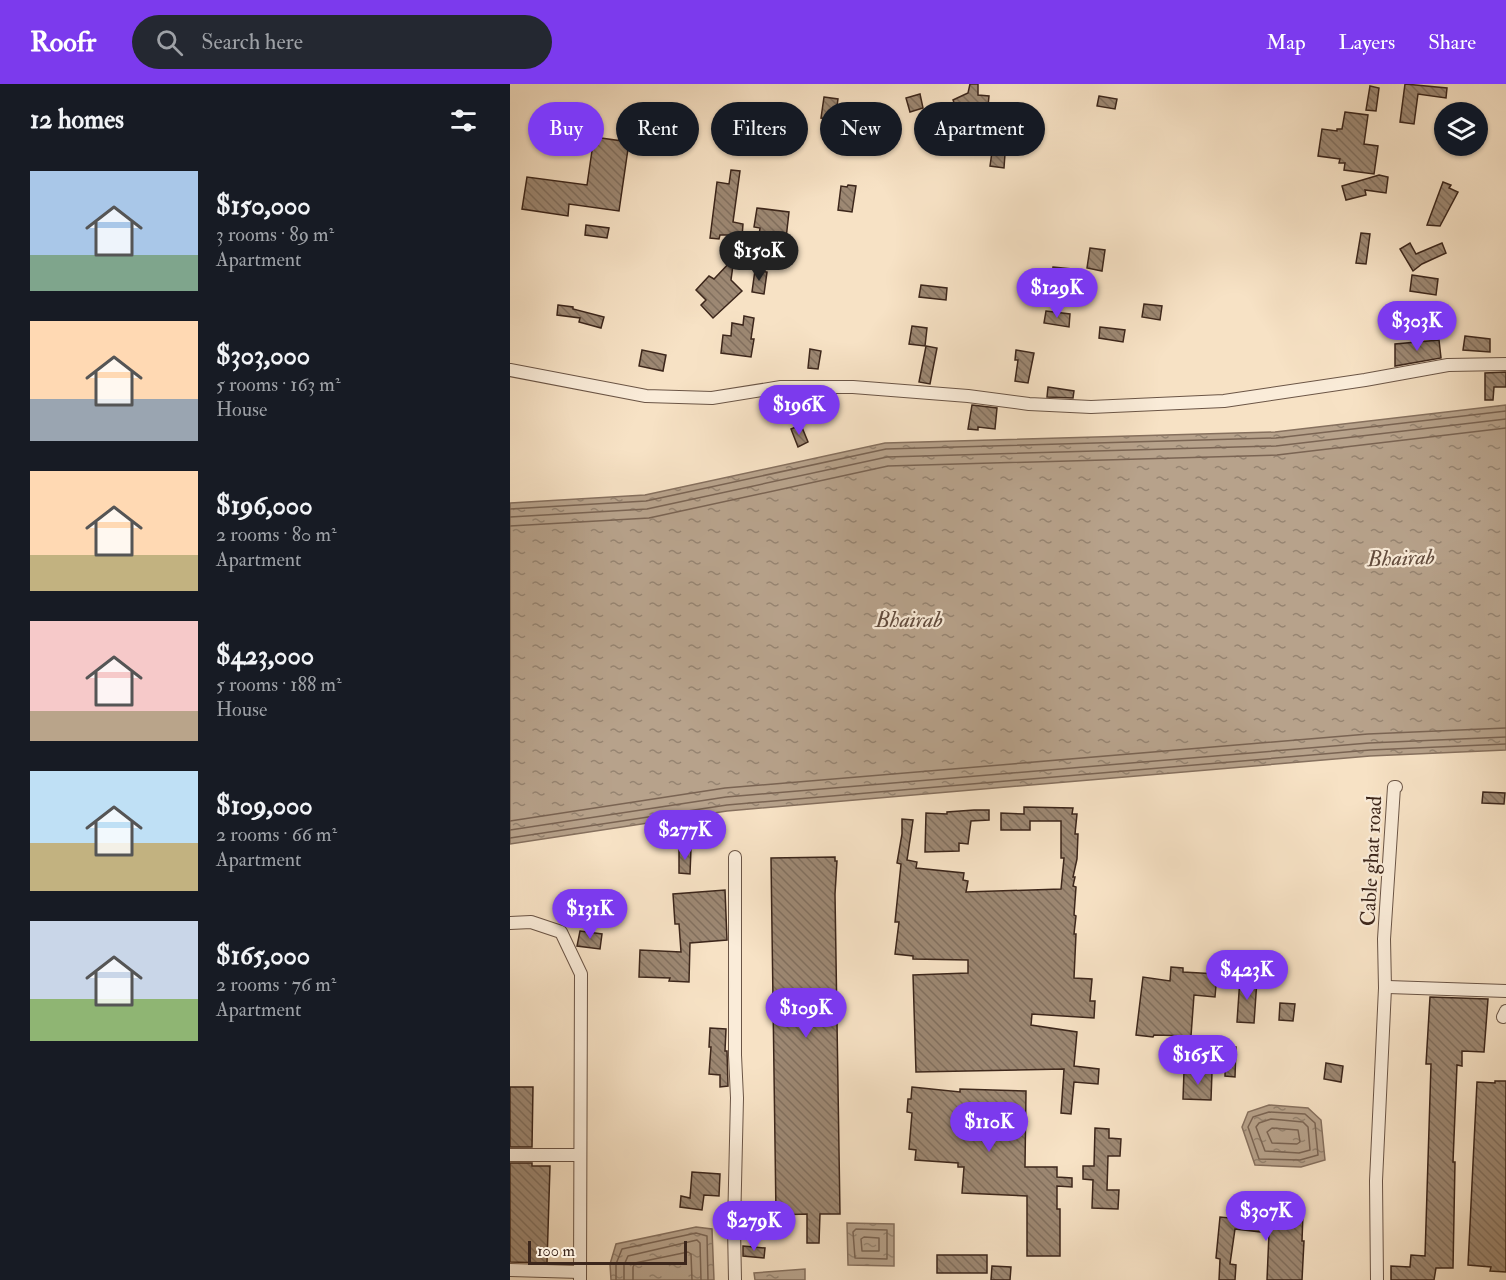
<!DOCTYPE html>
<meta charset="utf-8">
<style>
:root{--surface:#171b24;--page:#242831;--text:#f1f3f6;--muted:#9ea1a6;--accent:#7c3aed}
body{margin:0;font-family:"IM FELL Double Pica",serif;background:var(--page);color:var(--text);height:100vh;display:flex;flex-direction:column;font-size:22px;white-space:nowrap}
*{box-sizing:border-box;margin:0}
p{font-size:20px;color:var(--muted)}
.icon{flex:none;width:33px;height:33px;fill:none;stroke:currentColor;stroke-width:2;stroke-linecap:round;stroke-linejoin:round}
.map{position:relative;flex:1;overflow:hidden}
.details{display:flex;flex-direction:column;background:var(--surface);width:510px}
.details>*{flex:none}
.top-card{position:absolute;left:18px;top:18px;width:570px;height:54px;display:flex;gap:12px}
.controls{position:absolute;left:924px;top:18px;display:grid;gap:12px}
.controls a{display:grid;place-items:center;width:54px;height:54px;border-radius:50%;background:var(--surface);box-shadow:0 2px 4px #0004;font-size:30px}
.scale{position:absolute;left:18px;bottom:15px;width:159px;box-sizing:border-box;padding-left:6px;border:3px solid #3c261b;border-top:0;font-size:16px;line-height:21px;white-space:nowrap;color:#3c261b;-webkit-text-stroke:4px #faecd9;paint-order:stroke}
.price{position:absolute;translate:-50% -51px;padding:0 14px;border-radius:21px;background:var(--accent);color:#fff;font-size:20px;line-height:39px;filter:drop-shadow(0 2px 3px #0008)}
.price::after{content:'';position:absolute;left:50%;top:36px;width:18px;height:14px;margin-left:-9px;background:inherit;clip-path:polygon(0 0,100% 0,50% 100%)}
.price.selected{background:#222;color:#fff}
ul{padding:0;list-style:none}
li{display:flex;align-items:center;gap:18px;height:150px;padding:0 30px}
li span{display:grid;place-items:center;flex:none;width:168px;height:120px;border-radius:0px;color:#555}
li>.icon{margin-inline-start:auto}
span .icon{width:72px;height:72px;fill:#fffc;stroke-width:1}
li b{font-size:26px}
h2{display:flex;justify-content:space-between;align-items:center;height:72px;padding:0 30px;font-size:26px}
.tag{padding:0 21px;border-radius:27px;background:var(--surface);box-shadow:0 2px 4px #0004;font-size:21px;line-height:54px}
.tag.selected{background:var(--accent);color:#fff}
header{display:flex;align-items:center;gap:36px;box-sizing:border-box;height:84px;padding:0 30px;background:var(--accent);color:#fff}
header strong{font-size:28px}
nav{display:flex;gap:33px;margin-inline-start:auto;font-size:21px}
.search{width:420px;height:54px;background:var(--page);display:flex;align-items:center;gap:15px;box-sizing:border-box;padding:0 21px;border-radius:33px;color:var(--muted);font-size:22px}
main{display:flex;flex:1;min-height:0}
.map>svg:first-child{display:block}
.water{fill:url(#water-ripples);stroke:#86705e;stroke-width:1.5}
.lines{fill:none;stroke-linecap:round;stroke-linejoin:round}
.shore{stroke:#7a6453;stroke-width:1.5}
.building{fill:url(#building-back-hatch);stroke:#3c261b;stroke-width:1.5}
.minor-casing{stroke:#6b5546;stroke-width:14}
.minor{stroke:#faecd9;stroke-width:12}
.labels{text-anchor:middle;stroke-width:4.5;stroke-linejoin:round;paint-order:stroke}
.street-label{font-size:21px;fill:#3c261b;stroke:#faecd9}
.water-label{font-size:22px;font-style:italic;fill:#614b3d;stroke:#faecd9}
</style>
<header>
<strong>Roofr</strong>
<div class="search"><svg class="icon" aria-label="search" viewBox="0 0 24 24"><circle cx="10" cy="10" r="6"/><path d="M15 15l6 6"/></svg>Search here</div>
<nav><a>Map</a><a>Layers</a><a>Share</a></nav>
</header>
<main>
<section class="details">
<h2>12 homes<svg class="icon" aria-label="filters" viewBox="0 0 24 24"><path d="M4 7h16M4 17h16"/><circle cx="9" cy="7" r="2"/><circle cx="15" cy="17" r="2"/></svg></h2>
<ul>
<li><span style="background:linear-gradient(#a9c7e8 70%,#7fa58c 0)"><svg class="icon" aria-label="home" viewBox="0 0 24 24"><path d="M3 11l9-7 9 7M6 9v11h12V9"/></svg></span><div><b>$150,000</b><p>3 rooms · 89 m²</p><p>Apartment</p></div></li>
<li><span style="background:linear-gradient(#ffd9b3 65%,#9aa5b1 0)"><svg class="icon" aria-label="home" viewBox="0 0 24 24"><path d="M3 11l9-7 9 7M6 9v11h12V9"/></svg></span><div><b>$303,000</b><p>5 rooms · 163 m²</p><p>House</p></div></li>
<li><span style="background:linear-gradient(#ffd9b3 70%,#c2b280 0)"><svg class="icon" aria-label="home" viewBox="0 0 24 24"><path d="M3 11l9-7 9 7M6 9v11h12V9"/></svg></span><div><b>$196,000</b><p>2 rooms · 80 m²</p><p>Apartment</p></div></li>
<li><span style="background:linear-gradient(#f6c9c9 75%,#b9a48a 0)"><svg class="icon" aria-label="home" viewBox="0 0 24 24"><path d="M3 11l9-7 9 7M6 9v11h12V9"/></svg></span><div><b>$423,000</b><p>5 rooms · 188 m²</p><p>House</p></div></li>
<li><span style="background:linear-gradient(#bfe0f5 60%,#c2b280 0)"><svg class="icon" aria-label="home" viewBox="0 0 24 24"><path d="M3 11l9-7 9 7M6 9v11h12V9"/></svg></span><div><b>$109,000</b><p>2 rooms · 66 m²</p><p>Apartment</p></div></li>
<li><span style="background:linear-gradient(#c9d6e8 65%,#8fb573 0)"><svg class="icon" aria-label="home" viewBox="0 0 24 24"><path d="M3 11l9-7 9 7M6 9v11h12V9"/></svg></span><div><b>$165,000</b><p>2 rooms · 76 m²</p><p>Apartment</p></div></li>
</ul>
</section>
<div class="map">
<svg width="996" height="1196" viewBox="0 0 996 1196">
<defs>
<pattern id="water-ripples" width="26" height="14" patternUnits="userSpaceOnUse" patternTransform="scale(1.5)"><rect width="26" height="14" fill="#b7a28b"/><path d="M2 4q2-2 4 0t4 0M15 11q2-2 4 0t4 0" fill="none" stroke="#968471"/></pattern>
<pattern id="building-back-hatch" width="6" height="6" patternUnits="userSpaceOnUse" patternTransform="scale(1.5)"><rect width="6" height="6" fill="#9d8873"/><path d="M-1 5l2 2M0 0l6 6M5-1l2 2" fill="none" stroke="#816f5e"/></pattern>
</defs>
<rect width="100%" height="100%" fill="#f7e2c5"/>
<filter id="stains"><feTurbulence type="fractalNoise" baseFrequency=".00333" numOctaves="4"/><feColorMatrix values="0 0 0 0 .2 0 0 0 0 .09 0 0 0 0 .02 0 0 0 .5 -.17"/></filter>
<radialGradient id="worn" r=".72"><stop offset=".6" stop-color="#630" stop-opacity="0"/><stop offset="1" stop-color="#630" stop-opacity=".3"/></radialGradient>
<g class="water">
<polygon points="996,321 996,666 860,672 217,727 0,760 0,419 135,411 375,359 765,348"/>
<polygon points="759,1021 798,1024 811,1036 815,1076 791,1083 745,1081 732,1043 738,1028"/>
<polygon points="337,1139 384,1140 384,1182 338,1181"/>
<polygon points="186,1143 202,1145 204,1196 101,1196 100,1180 106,1160"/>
<polygon points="295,1185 295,1196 245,1196 244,1189"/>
</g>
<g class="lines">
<g class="shore">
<polyline points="0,425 136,417 376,365 766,354 996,327"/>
<polyline points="0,433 137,425 377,373 766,362 996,335"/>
<polyline points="0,442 139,434 378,382 767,371 996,344"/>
<polyline points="0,737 215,704 858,650 996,644"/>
<polyline points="0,746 216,713 859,659 996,653"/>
<polyline points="0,754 217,721 860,666 996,660"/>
<polygon points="759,1028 795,1030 805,1039 808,1071 790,1076 749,1075 738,1043 743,1033"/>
<polygon points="761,1035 793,1038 798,1043 800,1066 789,1069 755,1067 746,1043 749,1039"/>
<polygon points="762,1044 788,1046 790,1058 787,1060 762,1059 757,1048"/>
<polygon points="346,1145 377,1146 377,1175 345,1174 343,1148"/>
<polygon points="354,1153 369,1154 369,1167 352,1167 351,1155"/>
<polyline points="106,1196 106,1180 112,1165 186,1149 197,1152 198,1196"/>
<polyline points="114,1196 114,1181 118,1172 187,1156 190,1159 191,1196"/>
<polyline points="123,1196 123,1183 125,1179 178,1168 181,1170 182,1196"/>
</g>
</g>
<g class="building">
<polygon points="460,0 468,0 468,11 479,12 478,22 457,19 446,24 443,16 458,9"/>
<polygon points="895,0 937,4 936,14 908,10 904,40 890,38"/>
<polygon points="860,2 869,4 866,27 856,26"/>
<polygon points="410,10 413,24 400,28 396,14"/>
<polygon points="589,12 607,15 605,25 587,22"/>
<polygon points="314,13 328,15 325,36 311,34"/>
<polygon points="835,28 858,31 854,60 868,62 864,90 834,86 835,79 829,79 830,75 808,72 812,45 827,47 827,45 832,45"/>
<polygon points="84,53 119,58 109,127 59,120 58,132 12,125 17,93 77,101"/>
<polygon points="482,68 495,70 494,84 480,82"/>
<polygon points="221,86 230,87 223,138 233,140 232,153 216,151 210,151 209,155 200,154 207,98 219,100"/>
<polygon points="869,91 878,93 876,109 855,106 856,111 836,116 832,102"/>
<polygon points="933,98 941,101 939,104 948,108 930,142 917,141"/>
<polygon points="338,101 346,102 342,128 328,126 331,102 337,103"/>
<polygon points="247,124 279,128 276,155 279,155 278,163 262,161 261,167 247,165 250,144 244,143"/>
<polygon points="76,141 99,144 97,154 75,151"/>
<polygon points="851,149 860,150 856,180 846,179"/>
<polygon points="900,159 906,170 932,159 936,169 912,180 903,187 890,165"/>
<polygon points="580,164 595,166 592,187 577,184"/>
<polygon points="224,174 221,196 232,207 203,234 191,221 196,216 186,206 199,192 204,195"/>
<polygon points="543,183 562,185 560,199 541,196"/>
<polygon points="245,186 257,188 254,210 242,208"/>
<polygon points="902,191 928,195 926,211 900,207"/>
<polygon points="411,201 437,204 436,216 409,213"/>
<polygon points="634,220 652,222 650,236 632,233"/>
<polygon points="48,221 63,223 63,225 94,233 91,244 69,238 70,234 47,231"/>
<polygon points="536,227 560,230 559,243 534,239"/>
<polygon points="234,232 244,234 241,255 244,255 241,273 211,269 213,251 221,252 222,239 233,241"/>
<polygon points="402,242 417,244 415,262 399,260"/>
<polygon points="590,243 615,246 613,258 589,254"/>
<polygon points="955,252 980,255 980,268 953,266"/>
<polygon points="929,256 931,274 885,282 885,260"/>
<polygon points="416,262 427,264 420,300 409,298"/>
<polygon points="300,265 311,267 308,285 298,284"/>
<polygon points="132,266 156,271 153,287 129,282"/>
<polygon points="506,266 524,269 518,299 505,297 508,276 505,276"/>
<polygon points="996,288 996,303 984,303 983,316 975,316 975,289"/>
<polygon points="538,303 564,307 563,314 537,313"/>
<polygon points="462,321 487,324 485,345 468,343 468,346 458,345"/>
<polygon points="291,341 298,358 288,363 281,345"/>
<polygon points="973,708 995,709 994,720 972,719"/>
<polygon points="514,723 563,724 562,730 567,730 565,750 568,750 567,775 563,793 565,793 563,802 566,803 564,831 566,832 564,850 566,850 564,894 582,895 580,917 585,917 584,934 522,930 521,941 567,948 564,982 589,985 588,1000 564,998 561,1030 551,1029 554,985 406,988 403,891 458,889 458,876 403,875 403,872 385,870 389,838 385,838 391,780 387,779 392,750 392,735 403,736 397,776 407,778 406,784 454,789 453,796 458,797 456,808 551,805 554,774 551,774 551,737 520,737 520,746 491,746 491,729 514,730"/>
<polygon points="464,726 479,726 479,736 461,737 458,760 449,759 449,767 415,768 416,729 437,730 437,728"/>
<polygon points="169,764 181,764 180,790 169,789"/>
<polygon points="325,773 325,777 327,777 325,810 330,1130 310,1130 309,1159 297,1159 297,1130 266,1131 261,774"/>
<polygon points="215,806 217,856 180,859 179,898 159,897 160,894 129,893 130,866 171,868 169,840 165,840 163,810"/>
<polygon points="70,847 92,850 90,865 67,862"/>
<polygon points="661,883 673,884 673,888 707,890 705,913 684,911 681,952 644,951 643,953 626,951 633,893 660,897"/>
<polygon points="730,894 747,896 744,939 727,938"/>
<polygon points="920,913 978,915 974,968 952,967 952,982 947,981 943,1078 945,1078 943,1184 926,1184 924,1196 881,1196 881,1182 900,1183 901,1171 915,1172 921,980 916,980"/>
<polygon points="770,919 785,920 783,937 769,936"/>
<polygon points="200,944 216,945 215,967 217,967 218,1002 210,1003 210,991 199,990 201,963 199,963"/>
<polygon points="716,963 726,963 725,993 715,992"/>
<polygon points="816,979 833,982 831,998 814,995"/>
<polygon points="674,987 702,988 701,1016 673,1015"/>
<polygon points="985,997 996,997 996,1188 980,1187 981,1183 958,1181 967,998 985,999"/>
<polygon points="0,1003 23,1003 22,1063 0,1063"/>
<polygon points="402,1003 450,1008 450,1005 516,1007 515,1083 547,1083 547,1093 562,1094 562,1103 547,1102 547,1125 550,1125 550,1172 517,1172 517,1112 452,1109 454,1083 448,1083 448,1079 405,1076 406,1066 399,1065 402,1029 397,1028 398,1015 401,1015"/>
<polygon points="585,1044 599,1045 599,1054 611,1055 610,1072 598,1072 597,1106 609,1106 608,1125 582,1124 583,1096 573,1095 573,1082 584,1082"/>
<polygon points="0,1079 22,1079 22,1082 40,1082 37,1179 0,1178"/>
<polygon points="182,1088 210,1090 209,1112 194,1111 192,1126 170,1123 171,1112 180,1114"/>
<polygon points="731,1123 764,1128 793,1129 792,1157 794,1157 792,1196 757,1196 759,1149 725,1145 720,1180 726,1181 725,1196 709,1196 710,1175 706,1174 710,1133 730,1135"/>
<polygon points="233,1162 255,1164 254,1174 233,1172"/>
<rect x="427" y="1171" width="50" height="18"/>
<polygon points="482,1182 501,1183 500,1196 481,1196"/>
</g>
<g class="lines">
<g class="minor-casing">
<g id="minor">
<polyline points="0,286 136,312 202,314 271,303 343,303 458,312 519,320 581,323 714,317 855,296 938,281 996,280"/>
<polyline points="225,773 225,971 227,1014 224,1143 225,1196"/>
<polyline points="0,839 21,838 51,848 71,890 70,1196"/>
<polyline points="878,903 996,907"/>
<polyline points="993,933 996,927"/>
<polyline points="0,1071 70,1071"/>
<polyline points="0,1186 70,1188"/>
<polyline points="867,1196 866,1097 875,904 874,855 884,703 886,703"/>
</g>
</g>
<use href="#minor" class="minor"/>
</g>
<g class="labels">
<g class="street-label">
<text transform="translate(861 777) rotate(-87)" y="7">Cable ghat road</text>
</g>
<g class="water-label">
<text transform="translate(891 473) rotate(-2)" y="8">Bhairab</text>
<text x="399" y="543">Bhairab</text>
</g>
</g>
<rect width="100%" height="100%" filter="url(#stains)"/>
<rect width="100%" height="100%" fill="url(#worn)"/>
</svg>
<div class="controls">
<a><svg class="icon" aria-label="layers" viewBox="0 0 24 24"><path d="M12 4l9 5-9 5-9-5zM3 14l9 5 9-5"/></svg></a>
</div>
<div class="scale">100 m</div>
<b class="price selected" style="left:249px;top:198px">$150K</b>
<b class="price" style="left:547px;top:235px">$129K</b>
<b class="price" style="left:907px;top:268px">$303K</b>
<b class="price" style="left:289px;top:352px">$196K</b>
<b class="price" style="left:175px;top:777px">$277K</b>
<b class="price" style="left:80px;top:856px">$131K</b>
<b class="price" style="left:737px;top:917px">$423K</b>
<b class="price" style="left:296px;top:955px">$109K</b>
<b class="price" style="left:688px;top:1002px">$165K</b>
<b class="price" style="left:479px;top:1069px">$110K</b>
<b class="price" style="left:756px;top:1158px">$307K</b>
<b class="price" style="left:244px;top:1168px">$279K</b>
<div class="top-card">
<a class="tag selected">Buy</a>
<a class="tag">Rent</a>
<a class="tag">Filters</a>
<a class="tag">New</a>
<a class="tag">Apartment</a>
</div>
</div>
</main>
